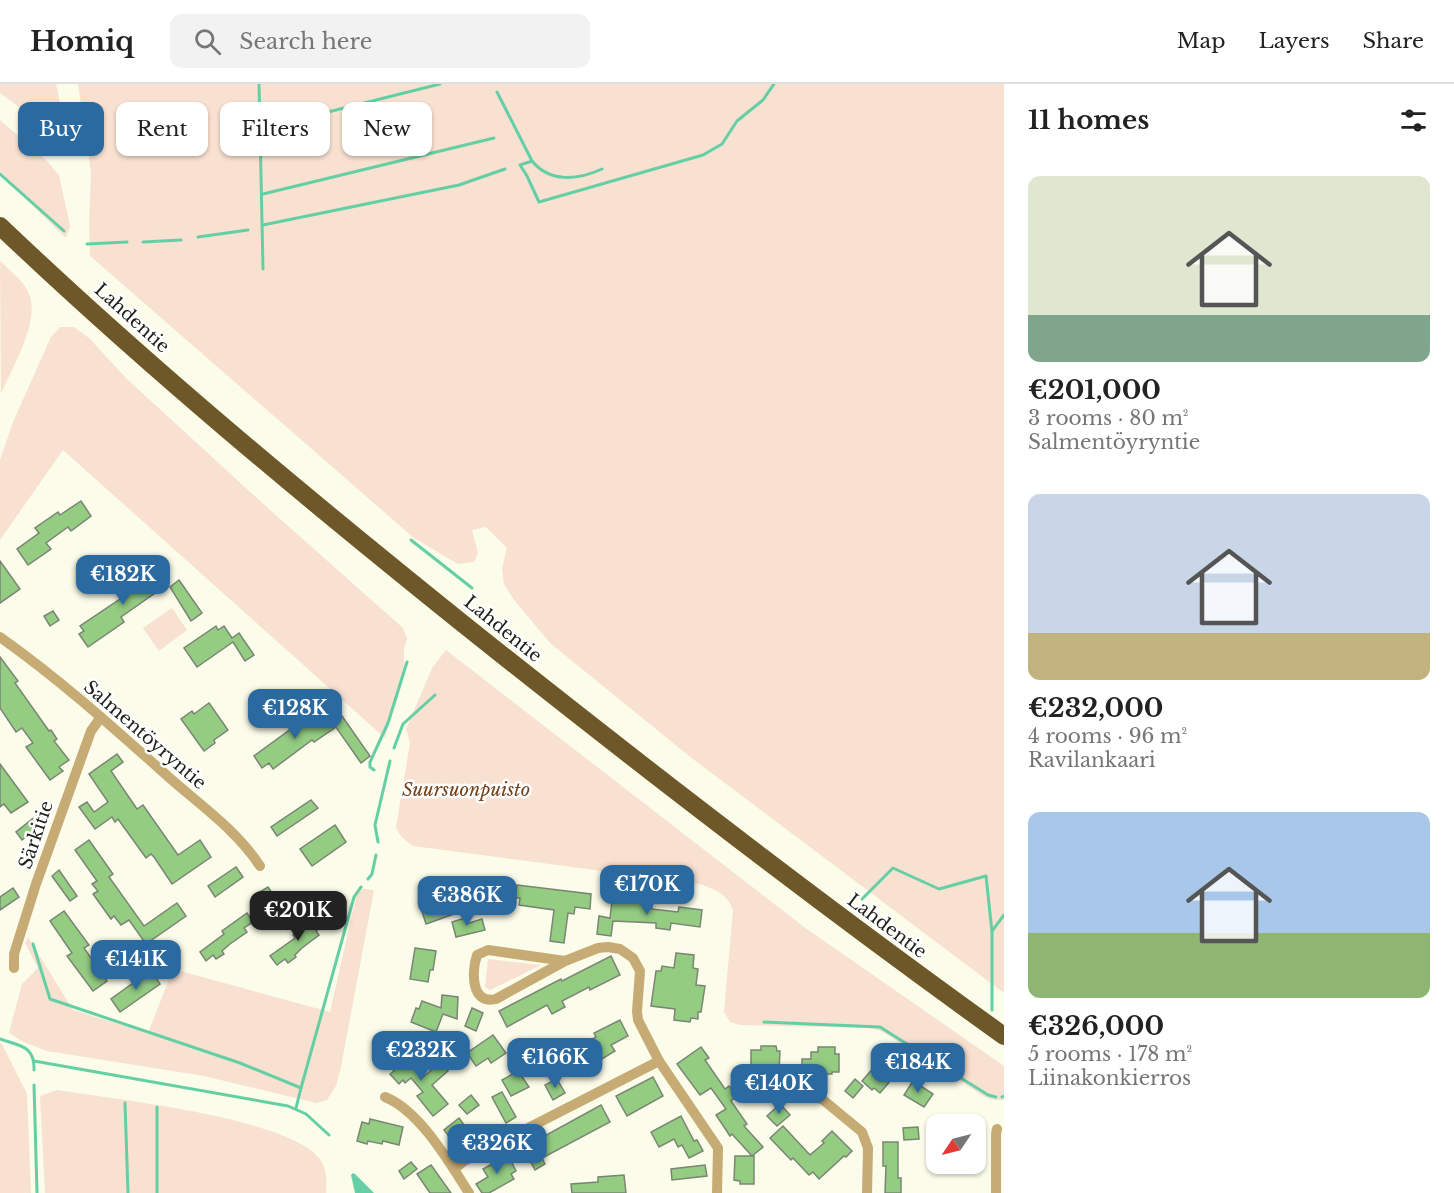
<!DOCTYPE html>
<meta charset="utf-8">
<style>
:root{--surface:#fff;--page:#f2f2f2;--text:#222;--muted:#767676;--line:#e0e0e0;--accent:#2a6aa0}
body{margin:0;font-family:"Libre Baskerville",serif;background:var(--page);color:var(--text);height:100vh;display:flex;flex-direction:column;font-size:22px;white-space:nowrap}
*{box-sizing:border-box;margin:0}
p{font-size:20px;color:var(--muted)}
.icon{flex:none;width:33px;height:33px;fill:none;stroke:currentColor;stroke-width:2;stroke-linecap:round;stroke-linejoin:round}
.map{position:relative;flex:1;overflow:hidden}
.sheet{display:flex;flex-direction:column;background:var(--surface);width:450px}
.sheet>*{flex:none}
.banner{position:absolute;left:18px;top:18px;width:570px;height:54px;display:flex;gap:12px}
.needle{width:39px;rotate:235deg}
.buttons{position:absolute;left:926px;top:1030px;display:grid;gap:12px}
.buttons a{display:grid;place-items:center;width:60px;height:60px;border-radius:12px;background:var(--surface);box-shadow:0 2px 4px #0004;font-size:30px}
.price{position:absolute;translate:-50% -51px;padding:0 14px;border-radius:12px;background:var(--accent);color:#fff;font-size:20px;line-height:39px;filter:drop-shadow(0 2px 3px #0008)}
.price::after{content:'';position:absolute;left:50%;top:36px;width:18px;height:14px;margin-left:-9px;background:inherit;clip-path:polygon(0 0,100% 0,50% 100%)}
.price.current{background:#222;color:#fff}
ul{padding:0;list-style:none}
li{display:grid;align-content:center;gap:12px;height:318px;padding:0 24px}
li span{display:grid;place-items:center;height:186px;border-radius:12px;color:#555}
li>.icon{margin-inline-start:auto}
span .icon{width:108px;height:108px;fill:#fffc;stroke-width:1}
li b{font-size:26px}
h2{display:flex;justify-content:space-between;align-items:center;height:72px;padding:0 24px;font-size:26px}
.tag{padding:0 21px;border-radius:12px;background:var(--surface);box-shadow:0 2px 4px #0004;font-size:21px;line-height:54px}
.tag.current{background:var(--accent);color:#fff}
header{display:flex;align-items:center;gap:36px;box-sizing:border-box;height:84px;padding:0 30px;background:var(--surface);border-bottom:2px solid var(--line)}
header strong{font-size:28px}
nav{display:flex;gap:33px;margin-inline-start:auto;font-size:21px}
.search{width:420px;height:54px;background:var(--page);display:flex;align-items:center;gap:15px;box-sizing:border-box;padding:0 21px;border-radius:12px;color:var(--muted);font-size:22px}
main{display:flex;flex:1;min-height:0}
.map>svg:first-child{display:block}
.green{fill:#f9e1d1}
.water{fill:#64cfa5}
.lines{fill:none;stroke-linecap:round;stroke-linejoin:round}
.stream{stroke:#64cfa5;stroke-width:3}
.building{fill:#94cc82;stroke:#7a8576;stroke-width:1.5}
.street{stroke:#c7ab74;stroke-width:10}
.highway{stroke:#6e5728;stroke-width:18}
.labels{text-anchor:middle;stroke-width:5;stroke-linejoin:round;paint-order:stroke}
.street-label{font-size:18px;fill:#21211a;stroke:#fff}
.park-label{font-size:18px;font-style:italic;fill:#744118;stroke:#fff}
</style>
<header>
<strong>Homiq</strong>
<div class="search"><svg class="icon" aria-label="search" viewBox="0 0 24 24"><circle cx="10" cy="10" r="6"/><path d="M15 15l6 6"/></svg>Search here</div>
<nav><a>Map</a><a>Layers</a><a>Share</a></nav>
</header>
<main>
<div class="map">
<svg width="1004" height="1109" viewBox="0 0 1004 1109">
<rect width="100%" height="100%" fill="#fbfce9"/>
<g class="green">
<polygon points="0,0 56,0 68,56 60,61 27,29 0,9"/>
<polygon points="78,0 1004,0 1004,909 689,672 550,559 514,516 504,500 502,484 507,464 486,443 472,446 478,469 474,478 458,480 414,454 90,172 89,141 91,89"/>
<polygon points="0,36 46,76 59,91 70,142 66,154 0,90"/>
<path d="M0 177C11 188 26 198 30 213 39 239 11 286 1 310Z"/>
<polygon points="60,243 74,243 89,254 127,295 270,426 403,544 407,555 404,565 404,582 385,654 63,366 0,456 0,376 13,338 51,253"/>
<polygon points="172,524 187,546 159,567 143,544"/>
<path d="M446 566 804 843 1004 982V1016H994L985 1013 881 947 869 944 740 941 730 938 724 928 733 826C727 809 715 806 700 800L413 762C405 756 399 752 396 743L410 659 406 645 432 584Z"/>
<polygon points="358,804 374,806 341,983 336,1002 327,1016 316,1019 204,992 47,967 24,958 9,949 22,900 38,884 25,859 28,853 73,926 148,949 173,885 330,928"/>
<polygon points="488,875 541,881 490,906 485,903"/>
<polygon points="0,959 2,960 27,1010 31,1109 0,1109"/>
<path d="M57 1006C112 1015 286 1033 319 1074 327 1085 327 1096 326 1109H45L40 1012Z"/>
</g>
<polygon class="water" points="353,1089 355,1090 374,1109 355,1109 351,1091"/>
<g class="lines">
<g class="stream">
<polyline points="259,0 260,45"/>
<polyline points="497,8 532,77"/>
<path d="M602 85C578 96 550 99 532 77L520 81 527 92 539 118 703 71 722 60 737 37 763 16 774 0"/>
<polyline points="0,90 64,147"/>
<polyline points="263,110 494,54"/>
<polyline points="263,141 459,101 505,85"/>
<polyline points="198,153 248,146"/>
<polyline points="143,158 181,156"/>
<polyline points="87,160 127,158"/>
<polyline points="263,185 260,45 440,0"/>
<polyline points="411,456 472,504"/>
<polyline points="394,664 403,640 435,611"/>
<polyline points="374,686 370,683 370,678 388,639 407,578"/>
<polyline points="378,758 375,741 390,677"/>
<polyline points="368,795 372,790 376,771"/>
<polyline points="862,815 893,784 939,805 986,792 992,848 992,926"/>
<polyline points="992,847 1004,831"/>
<polyline points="33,860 50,915 240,979 301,1004 296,1024"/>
<polyline points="764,938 880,943 988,1011 996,1013"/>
<path d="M0 955C19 962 35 961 34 986"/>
<polyline points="34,977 288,1022 306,1030 329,1051"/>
<polyline points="34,1001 37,1109"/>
<polyline points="301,1004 354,813 361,803"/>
<polyline points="1002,1013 1004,1012"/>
<polyline points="125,1019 128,1109"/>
<polyline points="157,1023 157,1109"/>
</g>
</g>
<g class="building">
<polygon points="81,417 91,432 71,447 68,443 46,459 51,465 28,481 17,465 39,449 35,444 58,428 60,431"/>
<polygon points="0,477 20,505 0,519"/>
<polygon points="156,482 168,500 121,533 124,538 88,563 79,550 84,547 80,542 123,513 119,507"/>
<polygon points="179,496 202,529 191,537 170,503"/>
<polygon points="53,527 59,536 50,542 44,532"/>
<polygon points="216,542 218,546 224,542 232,554 239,549 254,571 245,577 233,558 197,583 184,564"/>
<polygon points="0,573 18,597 15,599 49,647 51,646 57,655 54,657 69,676 59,683 63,687 50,696 26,663 33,659 22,644 16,648 0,624"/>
<polygon points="209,619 228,646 214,656 215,659 204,667 181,635 192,627 194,630"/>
<polygon points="324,626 336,643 314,658 312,656 273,685 269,679 262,684 254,672 302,637 304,641"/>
<polygon points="342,632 370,672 361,679 333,639"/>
<polygon points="117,670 123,678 111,687 137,725 143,721 178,771 200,756 211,773 172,800 154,773 151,770 146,774 118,735 115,738 112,733 95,745 79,723 87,718 94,728 108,718 89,690"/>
<polygon points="0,680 28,718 11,729 4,720 0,723"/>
<polygon points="311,716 318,724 277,752 271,743"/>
<polygon points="36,732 40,732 45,739 22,756 16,748"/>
<polygon points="335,741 346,758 312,782 300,765"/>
<polygon points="89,756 113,790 109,793 144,842 177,819 186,832 146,860 129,836 121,841 114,832 111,835 93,810 98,807 92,800 97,797 75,766"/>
<polygon points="236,783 243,793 215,813 208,802"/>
<polygon points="59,786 77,812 70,817 52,792"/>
<polygon points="493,797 497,812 471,820 466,805"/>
<polygon points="517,801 591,810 590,825 575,823 574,830 568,829 564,859 550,857 554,826 519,821 520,814 515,814"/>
<polygon points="268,803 289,834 279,840 258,809"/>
<polygon points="13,804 19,813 0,826 0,813"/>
<polygon points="448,812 454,830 426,840 420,821"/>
<polygon points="617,815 652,819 652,825 678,828 679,823 702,826 700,843 671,839 670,846 656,844 656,839 613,837 611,852 597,850 599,832 610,834 612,817 617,818"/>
<polygon points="64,827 89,861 84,864 107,897 93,907 67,872 72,869 50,837"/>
<polygon points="247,829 253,838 244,844 247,848 230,860 222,867 224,870 216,875 213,871 206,877 200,868 224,850 222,847"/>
<polygon points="319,832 325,841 316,847 319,851 302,864 295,871 296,873 288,879 285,875 277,881 270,872 295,854 293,851"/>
<polygon points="465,834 466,840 482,835 485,846 456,853 452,838"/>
<polygon points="415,864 436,867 433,886 430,886 428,898 410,895"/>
<polygon points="676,869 694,871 693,884 698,885 696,901 705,902 701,928 698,928 698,935 691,934 690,938 674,936 675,925 651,922 656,887 661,887 662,882 674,884"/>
<polygon points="611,872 620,891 590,906 589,903 562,917 565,923 552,930 547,921 507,943 499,927 561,895 562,897"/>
<polygon points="151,886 160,900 120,928 111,915"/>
<polygon points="442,911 458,913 457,935 443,930 436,948 411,938 416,924 419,925 422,917 441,924"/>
<polygon points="472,924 483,929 476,947 465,942"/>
<polygon points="620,936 628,952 611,961 615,967 597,978 586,958 596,953 594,949"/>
<polygon points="383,949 395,952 390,969 378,965"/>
<polygon points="493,951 506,969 491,979 488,974 476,982 467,969"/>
<polygon points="569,962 577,976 551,992 542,976"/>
<polygon points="761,962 776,962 777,967 780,967 779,987 751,987 751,966 761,966"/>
<polygon points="701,963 709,974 705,976 725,1005 729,1002 737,1012 731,1017 747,1040 744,1042 763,1063 752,1072 754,1072 754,1100 740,1100 740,1097 734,1096 735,1072 752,1072 732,1050 730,1052 716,1031 726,1025 711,1004 700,1011 677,980"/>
<polygon points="818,963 835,963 835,970 839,970 839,988 832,988 832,990 802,990 802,975 811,975 811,968 818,968"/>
<polygon points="400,969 422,994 441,978 448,987 432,1001 448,1020 433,1032 417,1012 423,1008 411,994 405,999 403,996 399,1000 390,990 394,987 388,979"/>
<polygon points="877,980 891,996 880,1009 874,1004 872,1006 862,997"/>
<polygon points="518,987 529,1003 511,1012 502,996"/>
<polygon points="653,993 663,1012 627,1032 616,1012"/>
<polygon points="770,994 781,1007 772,1016 760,1002"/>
<polygon points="557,995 565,1009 553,1016 545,1001"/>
<polygon points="855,995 863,1002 853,1014 845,1007"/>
<polygon points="913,997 933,1010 924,1023 904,1011"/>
<polygon points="502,1008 516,1033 506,1039 492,1013"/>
<polygon points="471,1011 479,1021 467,1030 459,1021"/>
<polygon points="780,1020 790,1031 777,1042 767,1032"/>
<polygon points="601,1021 610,1038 542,1074 545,1080 535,1086 527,1071 543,1063 539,1055"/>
<polygon points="681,1032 694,1057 697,1056 703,1067 689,1074 682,1061 678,1063 674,1055 659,1063 651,1048"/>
<polygon points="459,1034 475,1056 460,1067 444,1046"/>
<polygon points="370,1035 403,1043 399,1061 383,1057 382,1060 368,1057 367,1060 357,1057 362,1038 369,1040"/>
<polygon points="783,1042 810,1071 824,1059 822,1057 832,1047 852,1067 846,1073 844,1072 819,1095 813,1088 809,1091 793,1074 791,1076 770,1054"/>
<polygon points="918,1043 919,1055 904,1056 903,1044"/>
<polygon points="883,1058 898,1058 898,1094 901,1094 901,1109 885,1109 886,1082 883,1082"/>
<polygon points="508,1071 516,1087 511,1090 514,1095 489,1109 482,1109 476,1100 488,1093 483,1085"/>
<polygon points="411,1078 417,1085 404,1095 399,1087"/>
<polygon points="431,1081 451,1109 430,1109 417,1090"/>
<polygon points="705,1081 707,1092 672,1096 671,1085"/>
<polygon points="624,1091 626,1109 572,1109 571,1100 598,1098 598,1093"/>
</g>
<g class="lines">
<g class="street">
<path d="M0 553C61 596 117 647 172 696 203 723 238 748 260 782"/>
<path d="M565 877 496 915C470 921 472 886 477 871L488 866 565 877 598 864 608 863 620 865 633 874 640 887 637 927 638 936 659 977 718 1064 717 1109"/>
<polyline points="14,884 14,870 36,800 91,647 101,633"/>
<polyline points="807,1012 822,1015 862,1048 868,1064 867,1109"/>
<path d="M385 1013C420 1027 449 1078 469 1109"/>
<polyline points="454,1085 464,1077 659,977"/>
<polyline points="996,1109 996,1050 997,1045"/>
</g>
<path class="highway" d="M0 142C147 282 304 412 462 539 640 681 820 820 1004 952"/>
</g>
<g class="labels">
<g class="street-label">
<text transform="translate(132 234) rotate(42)" y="6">Lahdentie</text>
<text transform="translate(503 545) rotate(39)" y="6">Lahdentie</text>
<text transform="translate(145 651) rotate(41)" y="6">Salmentöyryntie</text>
<text transform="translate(36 751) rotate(-71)" y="6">Särkitie</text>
<text transform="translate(887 842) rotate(37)" y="6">Lahdentie</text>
</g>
<g class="park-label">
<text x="466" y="712">Suursuonpuisto</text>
</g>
</g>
</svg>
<div class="buttons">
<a><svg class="needle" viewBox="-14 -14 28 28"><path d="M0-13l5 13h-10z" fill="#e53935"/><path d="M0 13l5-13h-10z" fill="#767676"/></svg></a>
</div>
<b class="price" style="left:123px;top:522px">€182K</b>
<b class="price" style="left:295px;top:656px">€128K</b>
<b class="price" style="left:647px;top:832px">€170K</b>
<b class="price" style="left:467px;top:843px">€386K</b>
<b class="price current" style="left:298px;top:858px">€201K</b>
<b class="price" style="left:136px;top:907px">€141K</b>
<b class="price" style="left:421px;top:998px">€232K</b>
<b class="price" style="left:555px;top:1005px">€166K</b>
<b class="price" style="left:918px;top:1010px">€184K</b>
<b class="price" style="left:779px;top:1031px">€140K</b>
<b class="price" style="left:497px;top:1091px">€326K</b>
<div class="banner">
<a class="tag current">Buy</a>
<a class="tag">Rent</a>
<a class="tag">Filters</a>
<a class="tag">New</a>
</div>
</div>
<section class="sheet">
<h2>11 homes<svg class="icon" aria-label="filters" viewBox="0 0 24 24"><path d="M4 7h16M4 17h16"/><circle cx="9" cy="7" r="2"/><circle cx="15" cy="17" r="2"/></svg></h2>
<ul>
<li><span style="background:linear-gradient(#dfe7d0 75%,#7fa58c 0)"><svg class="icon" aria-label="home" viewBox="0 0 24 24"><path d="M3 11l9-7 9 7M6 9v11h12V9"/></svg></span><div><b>€201,000</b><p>3 rooms · 80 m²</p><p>Salmentöyryntie</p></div></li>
<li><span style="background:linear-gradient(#c9d6e8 75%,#c2b280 0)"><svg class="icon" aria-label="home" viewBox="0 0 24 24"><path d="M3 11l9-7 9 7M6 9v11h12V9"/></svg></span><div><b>€232,000</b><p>4 rooms · 96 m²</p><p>Ravilankaari</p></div></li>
<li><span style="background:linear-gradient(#a9c7e8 65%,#8fb573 0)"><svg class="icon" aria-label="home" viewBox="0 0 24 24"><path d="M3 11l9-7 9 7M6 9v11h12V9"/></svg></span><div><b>€326,000</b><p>5 rooms · 178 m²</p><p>Liinakonkierros</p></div></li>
</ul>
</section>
</main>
